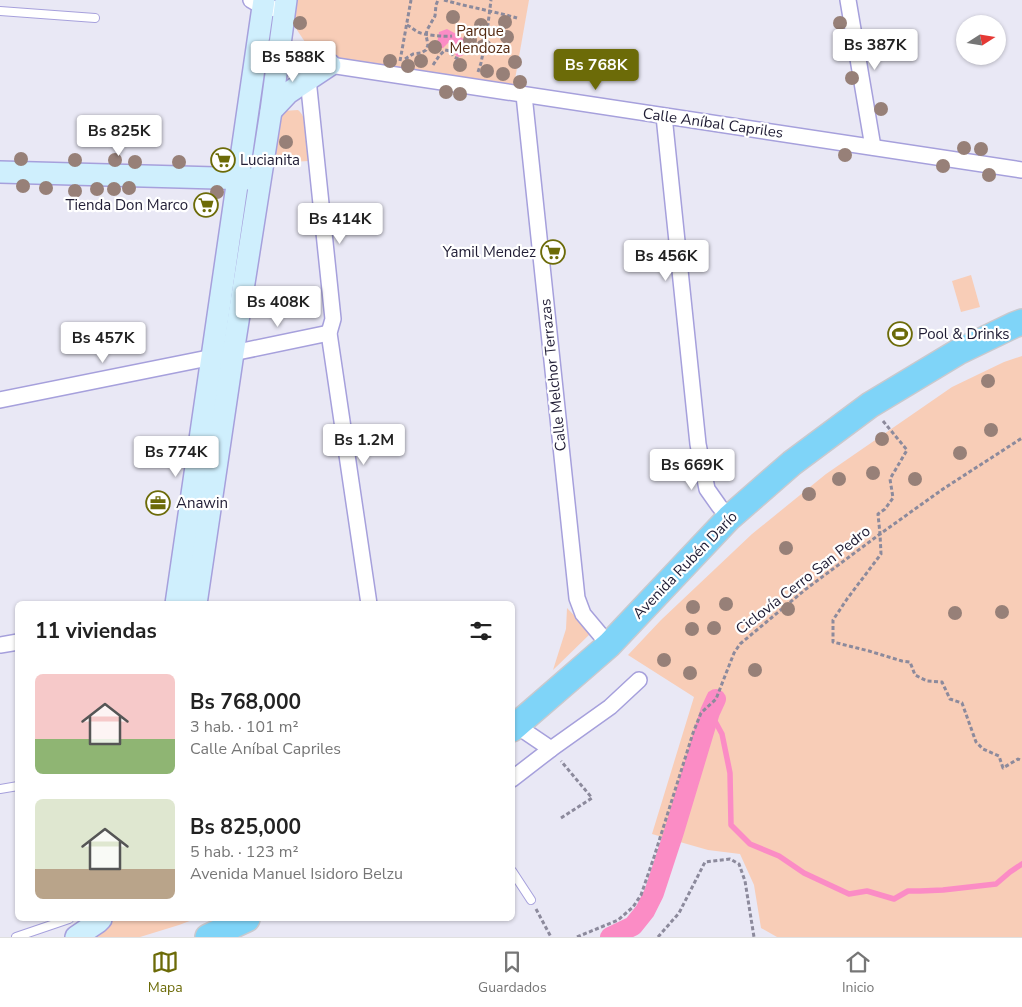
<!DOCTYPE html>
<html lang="es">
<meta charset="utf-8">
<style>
:root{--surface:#fff;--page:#f6f6f6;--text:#222;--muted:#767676;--line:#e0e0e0;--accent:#6c6b08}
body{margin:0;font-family:"Nunito Sans",sans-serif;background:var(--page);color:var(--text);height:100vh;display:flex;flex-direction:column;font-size:19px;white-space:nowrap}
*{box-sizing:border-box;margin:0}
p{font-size:16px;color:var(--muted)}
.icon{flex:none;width:28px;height:28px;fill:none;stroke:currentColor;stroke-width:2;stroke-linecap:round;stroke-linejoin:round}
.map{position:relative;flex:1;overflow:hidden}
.details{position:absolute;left:15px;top:601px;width:500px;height:320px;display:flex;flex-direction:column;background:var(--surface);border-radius:8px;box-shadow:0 1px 4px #0004}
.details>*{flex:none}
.needle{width:32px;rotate:78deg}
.buttons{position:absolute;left:956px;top:15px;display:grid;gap:10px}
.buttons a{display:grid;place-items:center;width:50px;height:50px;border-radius:50%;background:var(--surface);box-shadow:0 1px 4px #0004;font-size:25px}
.price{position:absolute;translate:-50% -42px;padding:0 11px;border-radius:5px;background:#fff;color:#222;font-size:16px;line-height:32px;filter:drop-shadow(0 1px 2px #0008)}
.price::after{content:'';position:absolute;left:50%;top:30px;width:15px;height:11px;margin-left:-8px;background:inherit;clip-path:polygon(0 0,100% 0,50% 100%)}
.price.active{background:var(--accent);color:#fff}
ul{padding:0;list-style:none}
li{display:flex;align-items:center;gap:15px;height:125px;padding:0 20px}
li span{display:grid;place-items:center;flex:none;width:140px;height:100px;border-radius:8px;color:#555}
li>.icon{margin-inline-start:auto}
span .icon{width:60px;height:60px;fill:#fffc;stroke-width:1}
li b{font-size:21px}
h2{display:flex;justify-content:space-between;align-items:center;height:60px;padding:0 20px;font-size:21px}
.tab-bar{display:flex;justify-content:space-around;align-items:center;height:70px;border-top:1px solid var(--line);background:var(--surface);font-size:14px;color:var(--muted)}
.tab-bar a{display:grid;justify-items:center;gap:2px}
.tab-bar .active{color:var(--accent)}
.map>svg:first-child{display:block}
.green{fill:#f8cdb7}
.water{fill:#fb8cc5}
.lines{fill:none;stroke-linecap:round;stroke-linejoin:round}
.stream{stroke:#fb8cc5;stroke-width:5.5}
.canal{stroke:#fb8cc5;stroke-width:20}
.service-casing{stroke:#a6a0dc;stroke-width:10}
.minor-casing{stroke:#a6a0dc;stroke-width:18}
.secondary-casing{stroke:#a6a0dc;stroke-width:24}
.trunk-casing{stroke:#c9c9ce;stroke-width:28}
.path{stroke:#8c8a9c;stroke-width:3;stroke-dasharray:4 2.5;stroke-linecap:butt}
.service{stroke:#fff;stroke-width:8}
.minor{stroke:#fff;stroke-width:15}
.secondary{stroke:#cfeffd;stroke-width:21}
.trunk{stroke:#7fd4f8;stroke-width:25}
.tree{fill:#978078}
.labels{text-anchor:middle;stroke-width:4.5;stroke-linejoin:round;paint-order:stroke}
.park-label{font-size:15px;fill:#542a11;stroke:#fff}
.street-label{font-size:15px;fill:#1f1c34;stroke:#fff}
.poi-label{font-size:15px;fill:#1f1c34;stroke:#fff;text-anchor:start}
</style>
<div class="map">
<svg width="1022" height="937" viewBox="0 0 1022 937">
<rect width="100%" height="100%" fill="#e9e8f5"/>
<g class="green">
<polygon points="297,0 529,0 514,85 326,57 316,53 305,42 297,30 294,15"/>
<path d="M298 110C309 118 308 148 309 161L272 163 278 120 283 111Z"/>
<polygon points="971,275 980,307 961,312 952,281"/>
<polygon points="1022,356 1022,937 777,937 761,928 754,885 740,854 708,850 652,834 694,697 628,655 661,620 752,534 826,474 952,387 1004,362"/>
<polygon points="567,608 591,633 553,670 566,629"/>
<polygon points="113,919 195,919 179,925 140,937 91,937 105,929"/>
</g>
<path class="water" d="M447 29C459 36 475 41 462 56L457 57 455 54 451 43H448L443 48H441L437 44 439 32Z"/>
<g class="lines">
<polyline class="stream" points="710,712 722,734 730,773 731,825 750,844 779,856 804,873 849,894 867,891 894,899 908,891 920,891 943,890 996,884 1010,872 1022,864"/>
<polyline class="canal" points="610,937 633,926 645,911 654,893 674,832 710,712 716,699"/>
<g class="service-casing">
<g id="service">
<polyline points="0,11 95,18"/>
<polyline points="0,789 18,786"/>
<polyline points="512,871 531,900"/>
<polyline points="16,937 69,919"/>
</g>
</g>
<g class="minor-casing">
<g id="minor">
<polyline points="251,0 263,7 285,10"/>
<polyline points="848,0 873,147"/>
<polyline points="271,48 279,50 330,65 1022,170"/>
<polyline points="308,79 333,319 329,333 369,604"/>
<polyline points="524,95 577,598 583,614 609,645"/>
<polyline points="664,116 698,444 707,489 719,506 729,518"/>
<polyline points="0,400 233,353 329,333"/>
<polyline points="0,645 18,642"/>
<polyline points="517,726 551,749"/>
<polyline points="512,779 551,749 610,707 639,680"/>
</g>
</g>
<g class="secondary-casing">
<g id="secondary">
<polyline points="271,111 288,93 330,65"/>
<polyline points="0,172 252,179"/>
<polyline points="176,604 264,0"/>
<polyline points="196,604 233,353 271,111 286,0"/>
<polyline points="76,937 98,922 101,919"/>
</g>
</g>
<g class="trunk-casing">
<g id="trunk">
<polyline points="512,729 609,645 729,518 792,463 870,405 958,352 1014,325 1022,322"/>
<polyline points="208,937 247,919"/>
</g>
</g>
<g class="path">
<path d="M444 0C468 7 493 11 517 18"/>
<path d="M407 25C411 27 414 30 418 32 423 35 445 37 452 36"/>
<circle cx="484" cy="46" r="6"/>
<polyline points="486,40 491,0"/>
<polyline points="405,59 413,54 421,53 426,50 428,45 426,35 427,30 435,16 436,5 438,0"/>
<polyline points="400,61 411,0"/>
<polyline points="433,65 439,56 445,50 450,51 454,57 462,61 461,69"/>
<polyline points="478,72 481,63 483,53"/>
<polyline points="883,421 907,450 890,479 893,498 885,509 878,514 880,534 881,554 847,599 833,620 833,642 869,651 902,661 910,662 915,675 927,681 942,682 950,699 962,703 976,742 983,749 999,756 1003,768 1018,759 1022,761"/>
<polyline points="561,818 592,798 561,761"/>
<polyline points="536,909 551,937"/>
<polyline points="577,937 618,920 633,907 641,895 654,857 693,733 701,713 716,699 734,653 740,644 806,589 880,534 943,489 1022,438"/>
<polyline points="658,937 679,913 705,862 730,859 739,864 745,881 754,937"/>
</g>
<use href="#service" class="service"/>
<use href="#minor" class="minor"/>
<use href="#secondary" class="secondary"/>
<use href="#trunk" class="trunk"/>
</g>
<g class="tree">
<circle cx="453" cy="17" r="7"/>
<circle cx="505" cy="22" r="7"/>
<circle cx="300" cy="23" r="7"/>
<circle cx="840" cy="23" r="7"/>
<circle cx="481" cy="25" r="7"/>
<circle cx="507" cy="37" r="7"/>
<circle cx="470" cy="40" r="7"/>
<circle cx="484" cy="46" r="7"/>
<circle cx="435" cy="47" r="7"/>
<circle cx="326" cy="52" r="7"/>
<circle cx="390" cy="61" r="7"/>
<circle cx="421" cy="61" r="7"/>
<circle cx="515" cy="62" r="7"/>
<circle cx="460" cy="65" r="7"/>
<circle cx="408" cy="66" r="7"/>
<circle cx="487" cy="71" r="7"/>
<circle cx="503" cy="74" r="7"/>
<circle cx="852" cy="78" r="7"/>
<circle cx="520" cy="82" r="7"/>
<circle cx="446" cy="92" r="7"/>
<circle cx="460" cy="94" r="7"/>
<circle cx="881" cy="109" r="7"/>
<circle cx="286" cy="142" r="7"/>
<circle cx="964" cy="148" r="7"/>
<circle cx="981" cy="149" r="7"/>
<circle cx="845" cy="155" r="7"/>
<circle cx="21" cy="159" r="7"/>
<circle cx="75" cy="160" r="7"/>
<circle cx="115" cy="160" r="7"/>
<circle cx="135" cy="162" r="7"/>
<circle cx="179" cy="162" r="7"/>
<circle cx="943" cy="166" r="7"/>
<circle cx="989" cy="175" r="7"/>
<circle cx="23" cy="186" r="7"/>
<circle cx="46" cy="188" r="7"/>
<circle cx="129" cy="188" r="7"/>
<circle cx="97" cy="189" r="7"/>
<circle cx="114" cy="189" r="7"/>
<circle cx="75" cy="191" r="7"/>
<circle cx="217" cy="192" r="7"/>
<circle cx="988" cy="381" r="7"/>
<circle cx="991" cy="430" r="7"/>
<circle cx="882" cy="439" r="7"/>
<circle cx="960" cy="453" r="7"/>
<circle cx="873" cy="473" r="7"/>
<circle cx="839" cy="479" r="7"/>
<circle cx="915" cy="479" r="7"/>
<circle cx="809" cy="494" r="7"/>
<circle cx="786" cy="548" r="7"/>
<circle cx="726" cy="604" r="7"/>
<circle cx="693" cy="607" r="7"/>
<circle cx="788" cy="609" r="7"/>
<circle cx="1002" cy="612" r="7"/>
<circle cx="955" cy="613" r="7"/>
<circle cx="714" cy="628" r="7"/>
<circle cx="692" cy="629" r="7"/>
<circle cx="664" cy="660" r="7"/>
<circle cx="755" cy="670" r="7"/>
<circle cx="690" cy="673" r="7"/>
</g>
<defs>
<g id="supermarket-ring" transform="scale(1.25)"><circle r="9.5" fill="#fff" stroke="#6c6b08" stroke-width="1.5"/><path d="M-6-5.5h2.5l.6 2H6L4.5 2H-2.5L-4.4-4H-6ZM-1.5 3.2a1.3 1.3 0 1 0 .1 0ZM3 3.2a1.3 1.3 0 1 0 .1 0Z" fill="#6c6b08"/></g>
<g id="stadium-ring" transform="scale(1.25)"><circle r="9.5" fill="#fff" stroke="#6c6b08" stroke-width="1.5"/><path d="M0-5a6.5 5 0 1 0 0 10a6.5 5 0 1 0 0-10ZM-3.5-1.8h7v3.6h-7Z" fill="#6c6b08"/></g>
<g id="office-ring" transform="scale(1.25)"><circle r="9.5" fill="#fff" stroke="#6c6b08" stroke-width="1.5"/><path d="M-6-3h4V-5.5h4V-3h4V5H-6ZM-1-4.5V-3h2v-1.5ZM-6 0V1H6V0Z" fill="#6c6b08"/></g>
</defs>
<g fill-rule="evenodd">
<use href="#supermarket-ring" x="223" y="160"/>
<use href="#supermarket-ring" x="206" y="205"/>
<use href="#supermarket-ring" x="553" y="252"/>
<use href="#stadium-ring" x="900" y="334"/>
<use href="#office-ring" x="158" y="503"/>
</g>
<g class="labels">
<g class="park-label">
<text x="480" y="36">Parque<tspan x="480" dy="17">Mendoza</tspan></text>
</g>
<g class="street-label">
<text transform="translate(713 123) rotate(8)" y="5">Calle Aníbal Capriles</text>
<text transform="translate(553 375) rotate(-96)" y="5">Calle Melchor Terrazas</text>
<text transform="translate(685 565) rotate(-46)" y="5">Avenida Rubén Darío</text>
<text transform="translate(803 580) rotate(-38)" y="5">Ciclovía Cerro San Pedro</text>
</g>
<g class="poi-label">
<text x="240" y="165">Lucianita</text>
<text x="188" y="210" text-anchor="end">Tienda Don Marco</text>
<text x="536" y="257" text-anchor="end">Yamil Mendez</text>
<text x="918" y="339">Pool &amp; Drinks</text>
<text x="176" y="508">Anawin</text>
</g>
</g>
</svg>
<div class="buttons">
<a><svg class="needle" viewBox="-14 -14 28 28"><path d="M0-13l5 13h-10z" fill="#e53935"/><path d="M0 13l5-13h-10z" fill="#767676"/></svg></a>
</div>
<b class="price" style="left:875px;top:71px">Bs 387K</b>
<b class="price" style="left:293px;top:83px">Bs 588K</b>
<b class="price active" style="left:596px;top:91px">Bs 768K</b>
<b class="price" style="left:119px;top:157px">Bs 825K</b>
<b class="price" style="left:340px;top:245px">Bs 414K</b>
<b class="price" style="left:666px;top:282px">Bs 456K</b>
<b class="price" style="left:278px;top:328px">Bs 408K</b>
<b class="price" style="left:103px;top:364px">Bs 457K</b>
<b class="price" style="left:364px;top:466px">Bs 1.2M</b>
<b class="price" style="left:176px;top:478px">Bs 774K</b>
<b class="price" style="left:692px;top:491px">Bs 669K</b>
<section class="details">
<h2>11 viviendas<svg class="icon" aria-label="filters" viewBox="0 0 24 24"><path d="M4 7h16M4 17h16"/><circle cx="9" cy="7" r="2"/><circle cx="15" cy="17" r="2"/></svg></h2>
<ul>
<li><span style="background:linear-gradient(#f6c9c9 65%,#8fb573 0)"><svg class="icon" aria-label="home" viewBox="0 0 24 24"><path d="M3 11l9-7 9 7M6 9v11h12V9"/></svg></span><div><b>Bs 768,000</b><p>3 hab. · 101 m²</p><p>Calle Aníbal Capriles</p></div></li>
<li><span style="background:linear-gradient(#dfe7d0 70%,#b9a48a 0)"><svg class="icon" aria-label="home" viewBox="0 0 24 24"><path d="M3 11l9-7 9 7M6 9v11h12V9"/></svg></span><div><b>Bs 825,000</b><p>5 hab. · 123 m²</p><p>Avenida Manuel Isidoro Belzu</p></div></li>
</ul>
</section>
</div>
<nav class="tab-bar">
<a class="active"><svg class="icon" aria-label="map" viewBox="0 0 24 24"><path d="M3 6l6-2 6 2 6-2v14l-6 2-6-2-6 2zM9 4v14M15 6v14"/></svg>Mapa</a>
<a><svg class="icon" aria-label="saved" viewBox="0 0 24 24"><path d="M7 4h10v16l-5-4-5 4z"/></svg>Guardados</a>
<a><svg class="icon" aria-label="home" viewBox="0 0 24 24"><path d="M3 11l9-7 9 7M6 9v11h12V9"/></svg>Inicio</a>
</nav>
